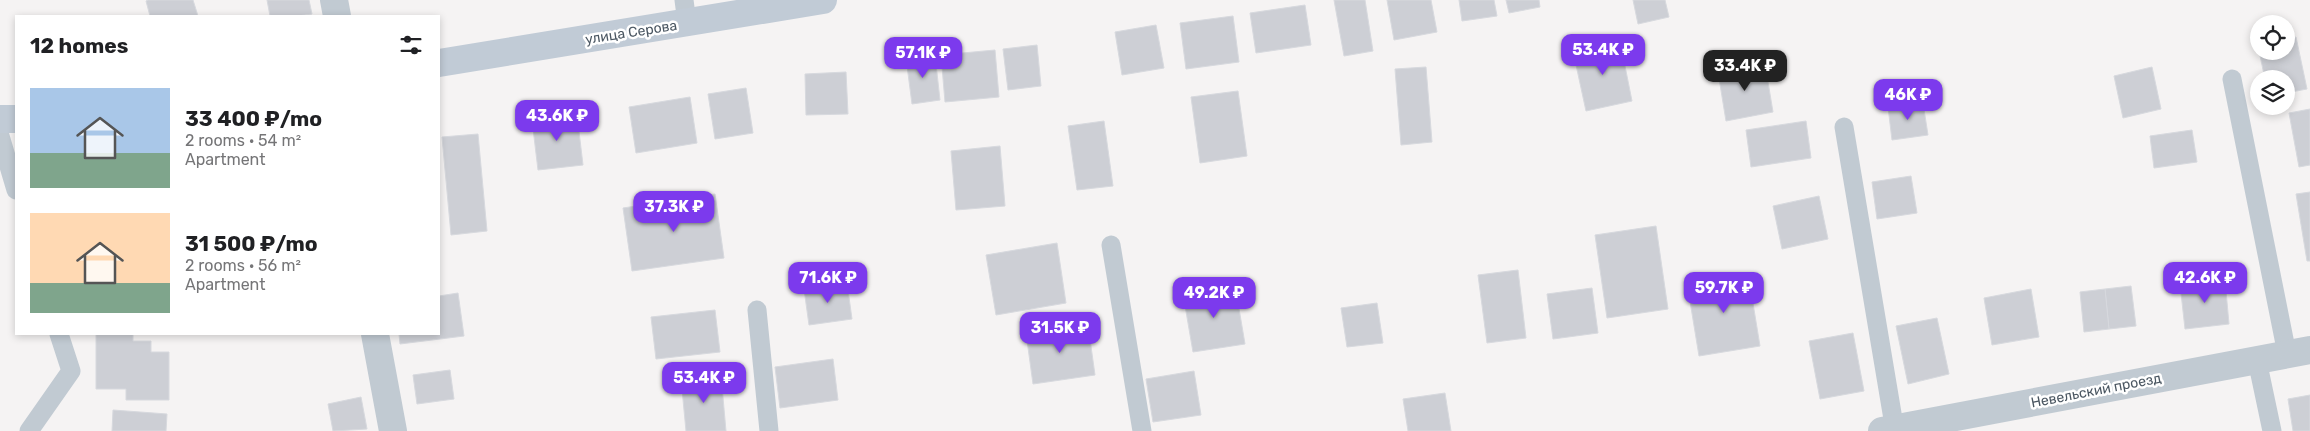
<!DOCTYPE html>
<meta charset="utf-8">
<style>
:root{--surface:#fff;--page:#f2f2f2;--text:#202124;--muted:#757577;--accent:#7c3aed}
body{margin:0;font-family:Rubik,sans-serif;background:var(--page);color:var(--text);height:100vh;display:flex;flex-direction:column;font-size:19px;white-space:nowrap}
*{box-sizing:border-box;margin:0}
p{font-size:16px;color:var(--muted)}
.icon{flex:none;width:28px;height:28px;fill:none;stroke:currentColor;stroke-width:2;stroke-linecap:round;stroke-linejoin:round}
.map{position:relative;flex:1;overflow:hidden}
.details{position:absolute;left:15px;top:15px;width:425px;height:320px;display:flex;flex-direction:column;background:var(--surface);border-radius:0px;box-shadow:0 2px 8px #0003}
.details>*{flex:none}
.fabs{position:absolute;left:2250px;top:15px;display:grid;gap:10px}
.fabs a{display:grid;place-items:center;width:45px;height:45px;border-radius:50%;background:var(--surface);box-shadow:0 2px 8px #0003;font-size:25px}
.price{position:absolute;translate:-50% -42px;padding:0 11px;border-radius:10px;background:var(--accent);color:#fff;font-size:16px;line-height:32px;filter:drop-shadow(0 1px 2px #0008)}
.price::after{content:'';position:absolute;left:50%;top:30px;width:15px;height:11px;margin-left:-8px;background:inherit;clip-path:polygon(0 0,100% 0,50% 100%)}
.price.current{background:#222;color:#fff}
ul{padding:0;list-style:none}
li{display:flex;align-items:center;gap:15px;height:125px;padding:0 15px}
li span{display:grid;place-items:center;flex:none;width:140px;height:100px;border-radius:0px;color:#555}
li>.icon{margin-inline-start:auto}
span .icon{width:60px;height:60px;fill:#fffc;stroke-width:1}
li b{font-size:21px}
h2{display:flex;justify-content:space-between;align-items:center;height:60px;padding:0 15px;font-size:21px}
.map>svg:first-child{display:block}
.building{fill:#cdcfd5;stroke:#d7d9de}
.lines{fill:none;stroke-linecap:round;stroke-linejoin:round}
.service{stroke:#c1cad2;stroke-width:19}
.minor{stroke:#c1cad2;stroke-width:28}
.secondary{stroke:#c1cbd6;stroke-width:28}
.labels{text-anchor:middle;stroke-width:5;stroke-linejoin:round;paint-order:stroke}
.street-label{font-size:14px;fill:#4a5661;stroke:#fff}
</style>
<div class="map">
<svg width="2310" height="431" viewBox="0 0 2310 431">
<rect width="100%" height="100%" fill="#f5f3f3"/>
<g class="building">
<polygon points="148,0 193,0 198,16 150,16 146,1"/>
<polygon points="267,0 309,0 312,14 297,16 270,16"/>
<polygon points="1334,0 1365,0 1373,51 1344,56"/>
<polygon points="1387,0 1431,0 1437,32 1394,40"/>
<polygon points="1459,0 1494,0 1497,16 1462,21"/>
<polygon points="1506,0 1539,0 1540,7 1509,13"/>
<polygon points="1633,0 1665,0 1669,17 1638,24"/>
<polygon points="1305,5 1311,45 1256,53 1250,13"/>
<polygon points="1233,16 1239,62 1186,69 1180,23"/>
<polygon points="1156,25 1164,68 1122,75 1115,32"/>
<polygon points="2296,37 2307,89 2286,93 2286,79 2265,79 2259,51 2286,51 2286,39"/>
<polygon points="1620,41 1632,101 1586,111 1573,51"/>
<polygon points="1037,45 1041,86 1008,90 1003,49"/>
<polygon points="995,50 999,97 945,102 941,55"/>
<polygon points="935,55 940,100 912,104 906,58"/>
<polygon points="1765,64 1773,112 1726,121 1718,72"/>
<polygon points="1426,67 1432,142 1401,145 1395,69"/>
<polygon points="2152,67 2161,109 2123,118 2114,76"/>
<polygon points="846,72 848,114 806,115 805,74"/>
<polygon points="746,88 753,133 715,139 708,94"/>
<polygon points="1238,91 1247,156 1200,163 1191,97"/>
<polygon points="690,97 697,143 636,153 629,107"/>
<polygon points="1923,103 1928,135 1892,140 1888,107"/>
<polygon points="2310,109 2310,165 2299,167 2289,113"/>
<polygon points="577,115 583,165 538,170 532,120"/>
<polygon points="1104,121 1113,186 1077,190 1068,126"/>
<polygon points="1806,121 1811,158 1751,167 1746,130"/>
<polygon points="2192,130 2197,162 2154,168 2150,136"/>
<polygon points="478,134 487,231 451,235 442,137"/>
<polygon points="1000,146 1005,206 956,210 951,151"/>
<polygon points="1911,176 1917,213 1877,219 1872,182"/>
<polygon points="2310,192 2310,261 2307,261 2296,194"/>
<polygon points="715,194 724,258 632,271 623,208"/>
<polygon points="1819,196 1828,239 1782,249 1773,206"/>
<polygon points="1656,226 1668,309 1607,318 1595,235"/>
<polygon points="1057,243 1066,303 996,315 986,255"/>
<polygon points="1518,270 1526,338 1487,343 1478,275"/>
<polygon points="1748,273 1760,346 1699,356 1687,283"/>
<polygon points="2225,280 2229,324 2185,329 2180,284"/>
<polygon points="847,283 852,319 809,325 804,289"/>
<polygon points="1235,285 1245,344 1193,352 1183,294"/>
<polygon points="2131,286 2136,326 2109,329 2105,289"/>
<polygon points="1592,288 1598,333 1553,339 1547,294"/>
<polygon points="2031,289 2039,337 1992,345 1984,298"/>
<polygon points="2105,289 2109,329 2084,332 2080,292"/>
<polygon points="458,293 464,336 400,344 399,334 439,334 439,296"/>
<polygon points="1377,303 1383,343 1347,347 1341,308"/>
<polygon points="715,310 720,352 656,359 651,317"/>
<polygon points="1937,318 1949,374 1908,384 1896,326"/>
<polygon points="1088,325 1095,375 1033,384 1026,333"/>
<polygon points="1853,333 1864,391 1820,399 1809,341"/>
<polygon points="96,334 133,334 133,341 151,341 151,352 169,352 169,400 126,400 126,389 96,389"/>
<polygon points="833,359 838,400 780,408 775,367"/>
<polygon points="450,370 454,399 417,404 413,375"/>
<polygon points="1194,371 1201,415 1153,422 1146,379"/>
<polygon points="721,375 726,431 686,431 681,379"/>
<polygon points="1445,393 1451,431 1408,431 1403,399"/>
<polygon points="2310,395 2310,431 2293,431 2288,399"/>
<polygon points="361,397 367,429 333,431 328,404"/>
<polygon points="113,410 167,414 166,431 112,431"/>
</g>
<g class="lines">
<g class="service">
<polyline points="684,0 687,23"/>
<polyline points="2232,79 2287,354"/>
<polyline points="1844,127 1895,431"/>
<polyline points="0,136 16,190"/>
<polyline points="1111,245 1142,431"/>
<polyline points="757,310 769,431"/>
<polyline points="2257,360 2272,431"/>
<polyline points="29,431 71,371 59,334"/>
</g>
<g class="minor">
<polyline points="334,0 337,16"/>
<polyline points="375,334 393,431"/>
<polyline points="1882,431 2310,350"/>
</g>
<g class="secondary">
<polyline points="439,63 823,0"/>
<polyline points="0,119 16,119"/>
</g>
</g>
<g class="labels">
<g class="street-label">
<text transform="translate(631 32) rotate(-9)" y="5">улица Серова</text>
<text transform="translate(2096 390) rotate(-11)" y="5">Невельский проезд</text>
</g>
</g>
</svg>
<div class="fabs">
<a><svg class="icon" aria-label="locate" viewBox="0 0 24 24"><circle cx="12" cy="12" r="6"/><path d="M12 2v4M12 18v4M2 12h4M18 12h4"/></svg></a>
<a><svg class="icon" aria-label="layers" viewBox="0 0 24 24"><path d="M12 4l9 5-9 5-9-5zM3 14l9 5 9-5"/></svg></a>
</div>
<b class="price" style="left:1603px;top:76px">53.4K ₽</b>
<b class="price" style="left:923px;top:79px">57.1K ₽</b>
<b class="price current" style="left:1745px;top:92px">33.4K ₽</b>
<b class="price" style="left:1908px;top:121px">46K ₽</b>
<b class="price" style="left:557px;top:142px">43.6K ₽</b>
<b class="price" style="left:674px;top:233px">37.3K ₽</b>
<b class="price" style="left:828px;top:304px">71.6K ₽</b>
<b class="price" style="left:2205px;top:304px">42.6K ₽</b>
<b class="price" style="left:1724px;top:314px">59.7K ₽</b>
<b class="price" style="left:1214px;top:319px">49.2K ₽</b>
<b class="price" style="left:1060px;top:354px">31.5K ₽</b>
<b class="price" style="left:704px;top:404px">53.4K ₽</b>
<section class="details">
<h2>12 homes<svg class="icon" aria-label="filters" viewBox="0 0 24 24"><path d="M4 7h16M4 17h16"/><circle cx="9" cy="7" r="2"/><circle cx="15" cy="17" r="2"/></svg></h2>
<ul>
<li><span style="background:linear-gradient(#a9c7e8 65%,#7fa58c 0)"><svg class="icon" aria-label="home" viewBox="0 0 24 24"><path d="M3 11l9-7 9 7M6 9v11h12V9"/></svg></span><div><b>33 400 ₽/mo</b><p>2 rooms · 54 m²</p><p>Apartment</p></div></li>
<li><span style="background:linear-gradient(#ffd9b3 70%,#7fa58c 0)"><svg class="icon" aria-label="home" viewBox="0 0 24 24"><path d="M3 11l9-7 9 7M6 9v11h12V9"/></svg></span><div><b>31 500 ₽/mo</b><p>2 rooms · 56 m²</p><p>Apartment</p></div></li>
</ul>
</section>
</div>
